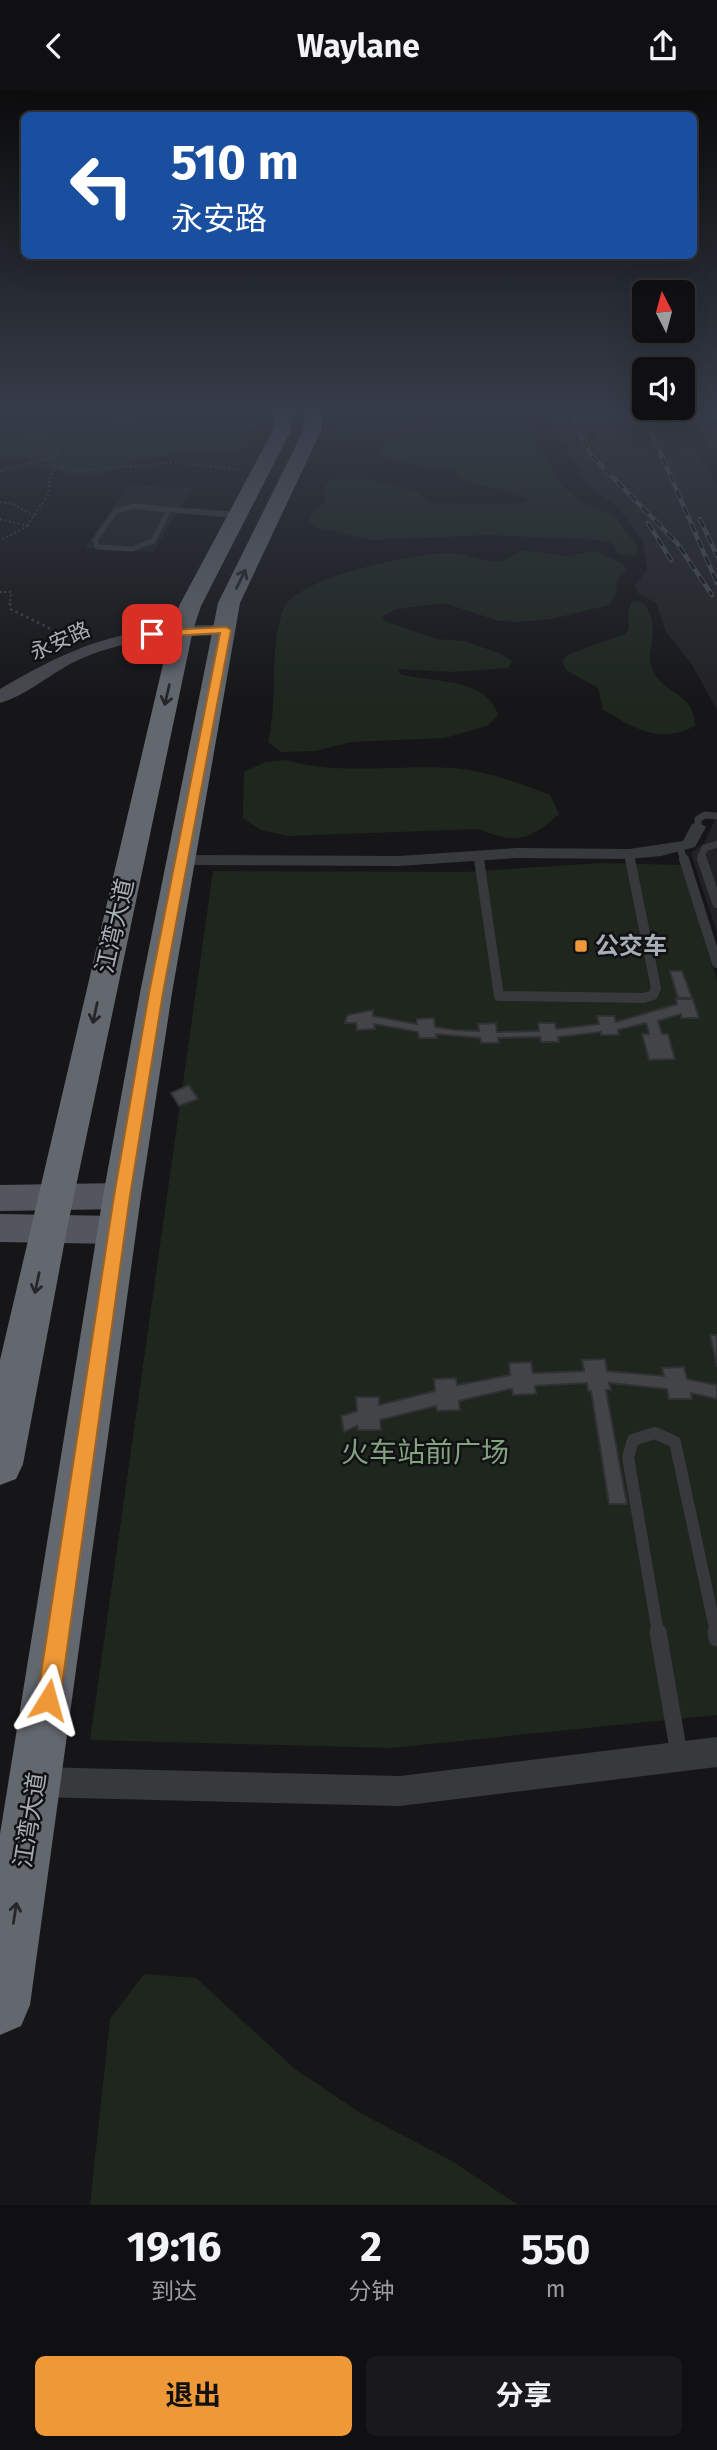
<!DOCTYPE html>
<html lang="zh">
<meta charset="utf-8">
<style>
:root{--surface:#101012;--page:#19191b;--text:#f1f3f6;--muted:#9c9d9f;--line:#303032;--accent:#ee9837}
body{margin:0;font-family:"Fira Sans","Noto Sans SC",sans-serif;background:var(--page);color:var(--text);height:100vh;display:flex;flex-direction:column;font-size:26px;white-space:nowrap}
*{box-sizing:border-box;margin:0}
p{font-size:23px;color:var(--muted)}
.icon{flex:none;width:38px;height:38px;fill:none;stroke:currentColor;stroke-width:2;stroke-linecap:round;stroke-linejoin:round}
.map{position:relative;height:2114px;overflow:hidden}
.drawer{display:flex;flex-direction:column;background:var(--surface);flex:1}
.drawer>*{flex:none}
.top-card{position:absolute;left:21px;top:21px;width:676px;height:147px;border-radius:10px;box-shadow:0 7px 28px #0002,0 0 0 2px var(--line);background:#1a4fa0;color:#fff;overflow:hidden}
.needle{width:46px;rotate:354deg}
.controls{position:absolute;left:632px;top:189px;display:grid;gap:14px}
.controls a{display:grid;place-items:center;width:63px;height:63px;border-radius:10px;background:var(--surface);box-shadow:0 7px 28px #0002,0 0 0 2px var(--line);font-size:35px}
.pin{position:absolute;display:grid;place-items:center;width:60px;height:60px;color:#fff;margin:-30px;border-radius:14px;box-shadow:0 4px 10px #0006}
.me{position:absolute;width:77px;margin:-38px;rotate:8deg;stroke-linejoin:round;filter:drop-shadow(0 0 5px #0008)}
.turn{display:flex;align-items:center;gap:24px;height:147px;padding:0 35px;font-size:32px}
.turn .icon{width:91px;height:91px;stroke-width:2.5}
.turn b{display:block;font-size:49px;line-height:60px}
.eta{display:flex;justify-content:space-evenly;align-items:center;height:119px;text-align:center}
.eta b{font-size:42px;font-weight:700;line-height:49px}
.primary-button{display:flex;gap:14px;margin-top:auto;padding:14px 35px}
.primary-button a{flex:1;height:80px;border-radius:10px;background:var(--accent);color:#111;font-size:28px;font-weight:700;line-height:80px;text-align:center}
.primary-button a+a{background:var(--page);color:var(--text)}
header{display:flex;justify-content:space-between;align-items:center;height:91px;padding:0 35px;background:var(--surface);font-size:32px;font-weight:700}
.map>svg:first-child{display:block}
</style>
<header><svg class="icon" aria-label="back" viewBox="0 0 24 24"><path d="M15 5l-7 7 7 7"/></svg>Waylane<svg class="icon" aria-label="share" viewBox="0 0 24 24"><path d="M12 15V3M7 8l5-5 5 5M5 13v7h14v-7"/></svg></header>
<div class="map">
<svg width="717" height="2114" viewBox="0 0 717 2114">
<rect width="100%" height="100%" fill="#161618"/>
<g fill="#222225">
<polygon points="542,317 579,317 592,351 563,351"/>
<polygon points="584,317 668,317 717,394 717,619 691,572 666,541 656,512 638,502 635,495 647,479 643,451 619,417 594,401 567,361 571,355 599,354"/>
<polygon points="685,317 717,317 717,367"/>
<polygon points="129,394 192,397 153,461 85,457"/>
<polygon points="717,723 717,842 691,762 705,751"/>
</g>
<g fill="#1e261e">
<polygon points="0,317 80,317 97,324 107,323 106,317 261,317 260,335 245,339 241,346 246,351 239,360 177,363 133,370 95,386 75,386 36,368 0,367"/>
<path d="M355 317H524L536 338 539 354 561 393 582 412 614 424 638 457 636 464 619 463 611 451 598 449 489 444 371 449 314 436 308 430 309 425 325 411 324 393C345 381 396 391 418 402 425 405 422 408 429 412 445 411 525 414 530 410 511 395 481 399 457 386V381C430 372 412 379 382 364L379 357 383 350 429 338 426 334 373 338 358 347 337 348 335 342 355 326Z"/>
<path d="M522 459 568 465 595 460 622 472 626 480 617 489 616 503 609 514 551 528 518 531 499 530 444 512 397 518 382 525 385 530 436 548 465 550 501 563 512 570 508 577 452 581 398 578 400 583C430 592 488 586 498 624L487 635 445 647 351 651 315 660 281 661 268 651C279 608 268 561 283 519 296 485 417 462 451 462 468 462 486 474 504 469 510 467 516 462 522 459Z"/>
<path d="M632 510 643 512C665 539 642 559 653 580 665 605 694 600 695 635 659 654 635 637 603 619L598 597 566 579 562 570 569 563 625 543 629 538 628 520Z"/>
<path d="M286 669C341 685 396 673 452 677 486 680 518 691 550 704L559 723C530 749 516 754 479 738L288 745 261 739 243 727 244 681 265 671Z"/>
<polygon points="601,772 683,774 717,890 717,1624 390,1657 90,1649 213,780 463,781"/>
<polygon points="144,1883 196,1887 295,1978 362,2023 452,2070 518,2114 90,2114 110,1928"/>
</g>
<g fill="#424448" stroke="#303134" stroke-width="2">
<polygon points="670,880 682,880 692,907 678,907"/>
<polygon points="676,908 693,908 699,927 681,927 681,923 658,930 662,943 668,943 675,968 649,969 642,943 649,943 646,932 618,939 619,944 601,944 601,941 558,946 559,951 541,951 540,946 498,947 499,952 481,952 480,947 436,943 437,947 419,947 418,941 374,933 375,938 357,939 356,932 345,932 347,924 373,919 373,925 417,933 417,928 434,927 435,936 455,939 479,940 478,933 496,932 497,941 539,940 538,932 555,932 556,938 599,933 597,925 614,925 616,931 677,913"/>
<polygon points="189,994 198,1008 179,1015 171,1002"/>
<polygon points="710,1244 717,1244 717,1276"/>
<polygon points="605,1268 607,1280 664,1285 662,1277 684,1276 687,1288 717,1294 717,1308 691,1302 692,1308 669,1308 667,1298 609,1292 611,1299 606,1299 627,1413 609,1413 591,1300 588,1300 587,1292 535,1295 536,1303 513,1304 512,1298 506,1299 459,1310 460,1319 437,1320 436,1315 380,1329 381,1339 358,1339 357,1335 344,1341 341,1325 357,1320 356,1306 379,1306 379,1314 435,1300 434,1288 456,1287 457,1294 510,1284 509,1272 531,1271 533,1282 537,1282 584,1280 582,1269"/>
</g>
<g fill="none" stroke-linecap="round" stroke-linejoin="round">
<g stroke="#3d4044" stroke-width="2" stroke-dasharray="2 2.5" stroke-linecap="butt">
<polyline points="0,337 56,335 110,340 129,337 127,330 98,317"/>
<polyline points="27,372 79,380 175,371 240,379"/>
<polyline points="0,380 53,366 60,361 54,354 23,340"/>
<polyline points="0,411 13,413 34,425"/>
<polyline points="0,428 27,435 0,450"/>
<polyline points="27,435 48,404 50,385 55,378"/>
<polyline points="0,501 11,501 10,514"/>
</g>
<polyline stroke="#3d4044" stroke-width="2.5" stroke-dasharray="2.5 3.5" stroke-linecap="butt" points="10,512 10,518 53,539 79,546"/>
<polygon stroke="#37393d" stroke-width="5" points="134,415 169,419 153,450 132,458 97,456 95,449 116,420"/>
<g stroke="#37393d" stroke-width="7">
<polyline points="698,736 698,728 705,724 717,725"/>
<polyline points="680,756 684,770"/>
<polyline points="629,763 630,770"/>
<polyline points="479,765 480,770"/>
<polyline points="703,770 701,765 705,757 717,753"/>
</g>
<g stroke="#37393d" stroke-width="10">
<polyline points="479,768 499,905 644,907 653,904 656,897 630,768"/>
<polyline points="684,768 717,872"/>
<polyline points="702,768 717,812"/>
</g>
<polyline stroke="#37393d" stroke-width="12" points="658,1542 628,1366 633,1349 655,1342 675,1351 716,1542"/>
<g stroke="#37393d" stroke-width="17">
<polyline points="658,1541 679,1663"/>
<polyline points="716,1541 717,1547"/>
</g>
<g fill="#37393d" fill-rule="evenodd">
<polygon points="169,416 238,421 244,424 238,427 165,421 165,417"/>
<polygon points="698,731 706,736 695,756 661,765 629,768 517,767 399,775 183,774 175,769 183,764 399,765 517,757 629,758 683,750 692,733"/>
<polygon points="717,1646 717,1676 400,1715 36,1706 25,1702 21,1691 25,1680 36,1676 400,1685"/>
</g>
<path fill="#45484d" fill-rule="evenodd" d="M206 534H226L235 539 226 544C173 545 120 548 72 572 49 584 25 605 0 612V598C73 555 120 537 206 534Z"/>
<g fill="#53565c" fill-rule="evenodd">
<polygon points="122,1092 134,1096 138,1105 134,1114 122,1118 0,1120 0,1094"/>
<polygon points="0,1123 118,1125 130,1129 135,1139 130,1149 118,1153 0,1151"/>
</g>
<g fill="#63676e" fill-rule="evenodd">
<polygon points="277,317 294,317 290,341 201,515 193,539 67,1138 23,1373 16,1388 0,1394 0,1269 171,539 179,515 272,341"/>
<polygon points="306,317 323,317 321,340 240,512 172,902 141,1105 30,1914 21,1935 0,1944 0,1743 103,1105 140,902 218,512 303,340"/>
</g>
<defs>
<g id="rail">
<polyline points="567,317 591,364 677,452 712,504"/>
<polyline points="641,317 717,492"/>
<polyline points="695,317 698,328"/>
<polyline points="713,317 717,325"/>
<polyline points="700,428 717,465"/>
<polyline points="648,432 671,469"/>
</g>
</defs>
<use href="#rail" stroke="#4a4d52" stroke-width="4.5"/>
<use href="#rail" stroke="#111113" stroke-width="2.5" stroke-dasharray="9" stroke-linecap="butt"/>
</g>
<defs><path id="oneway-shaft" d="M-6 0H5M1.5-3L5.5 0L1.5 3" fill="none" stroke-width="1.6" stroke-linecap="round" stroke-linejoin="round" transform="scale(1.75)"/></defs>
<g stroke="#26262a">
<use href="#oneway-shaft" transform="translate(241 488) rotate(-64)"/>
<use href="#oneway-shaft" transform="translate(167 604) rotate(103)"/>
<use href="#oneway-shaft" transform="translate(95 922) rotate(102)"/>
<use href="#oneway-shaft" transform="translate(37 1192) rotate(102)"/>
<use href="#oneway-shaft" transform="translate(15 1822) rotate(-81)"/>
</g>
<linearGradient id="sky" x2="0" y2="1"><stop stop-color="#0c0c0d"/><stop offset="0.52" stop-color="#363c48"/><stop offset="1" stop-color="#363c48" stop-opacity="0"/></linearGradient>
<rect width="717" height="613" fill="url(#sky)"/>
<polygon fill="#ee9837" stroke="#9b6324" stroke-width="2" points="226,536 231,539 163,902 130,1105 60,1609 56,1617 48,1620 41,1617 37,1609 114,1105 149,902 220,542 152,546 147,543 152,540"/>
<rect fill="#ee9837" stroke="#111113" stroke-width="2.5" x="574" y="848" width="14" height="14" rx="3.5"/>
<g text-anchor="middle" stroke-width="5" stroke-linejoin="round" paint-order="stroke">
<g font-size="21" fill="#a8afb8" stroke="#111113">
<text transform="translate(60 550) rotate(-24)" y="7">永安路</text>
</g>
<g font-size="24" fill="#a8afb8" stroke="#111113">
<text transform="translate(115 835) rotate(-77)" y="8">江湾大道</text>
<text transform="translate(30 1729) rotate(-81)" y="8">江湾大道</text>
</g>
<g font-size="24" font-weight="bold" fill="#a8afb8" stroke="#111113" text-anchor="start">
<text x="595" y="863">公交车</text>
</g>
<g font-size="28" fill="#82a280" stroke="#111113">
<text x="425" y="1371">火车站前广场</text>
</g>
</g>
</svg>
<div class="controls">
<a><svg class="needle" viewBox="-14 -14 28 28"><path d="M0-13l5 13h-10z" fill="#e53935"/><path d="M0 13l5-13h-10z" fill="#9c9d9f"/></svg></a>
<a><svg class="icon" aria-label="sound" viewBox="0 0 24 24"><path d="M4 9h4l5-4v14l-5-4H4zM17 9q2 3 0 6"/></svg></a>
</div>
<div class="pin" style="left:152px;top:543px;background:#d93025"><svg class="icon" aria-label="arrive" viewBox="0 0 24 24"><path d="M6 21V4h12l-3 4 3 4H6"/></svg></div>
<svg class="me" style="left:48px;top:1609px" viewBox="-20 -20 40 40"><path d="M0-17L14 15 0 8-14 15z" fill="#ee9837" stroke="#fff" stroke-width="4"/></svg>
<div class="top-card">
<div class="turn"><svg class="icon" aria-label="left" viewBox="0 0 24 24"><path d="M17 20v-9H6M10 6l-5 5 5 5"/></svg><div><b>510 m</b>永安路</div></div>
</div>
</div>
<section class="drawer">
<div class="eta">
<div><b>19:16</b><p>到达</p></div>
<div><b>2</b><p>分钟</p></div>
<div><b>550</b><p>m</p></div>
</div>
<div class="primary-button"><a>退出</a><a>分享</a></div>
</section>
